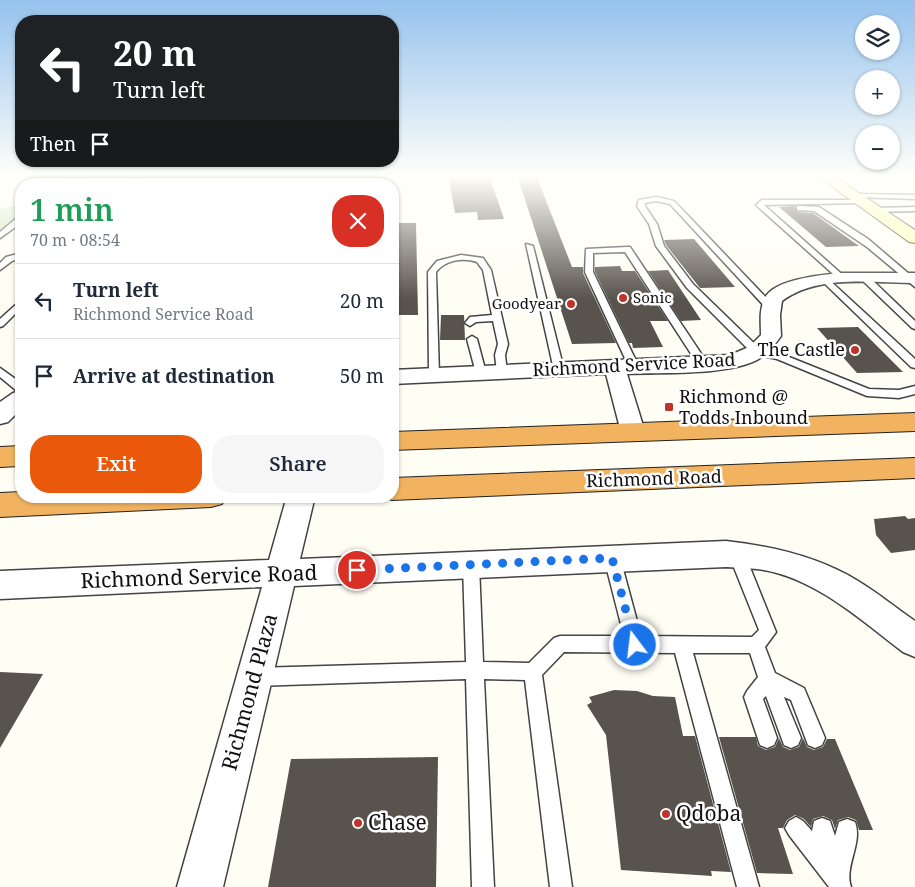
<!DOCTYPE html>
<meta charset="utf-8">
<style>
:root{--surface:#fff;--page:#f6f6f7;--text:#1f2937;--muted:#747a83;--line:#e0e1e3;--accent:#ea580c}
body{margin:0;font-family:"Noto Serif",serif;background:var(--page);color:var(--text);height:100vh;display:flex;flex-direction:column;font-size:19px;white-space:nowrap}
*{box-sizing:border-box;margin:0}
p{font-size:16px;color:var(--muted)}
.icon{flex:none;width:28px;height:28px;fill:none;stroke:currentColor;stroke-width:2;stroke-linecap:round;stroke-linejoin:round}
.map{position:relative;flex:1;overflow:hidden}
.details{position:absolute;left:15px;top:178px;width:384px;height:325px;display:flex;flex-direction:column;background:var(--surface);border-radius:20px;box-shadow:0 1px 4px #0004}
.details>*{flex:none}
.banner{position:absolute;left:15px;top:15px;width:384px;height:152px;border-radius:20px;box-shadow:0 1px 4px #0004;background:#202124;color:#fff;overflow:hidden}
.buttons{position:absolute;left:855px;top:15px;display:grid;gap:10px}
.buttons a{display:grid;place-items:center;width:45px;height:45px;border-radius:50%;background:var(--surface);box-shadow:0 1px 4px #0004;font-size:25px}
.pin{position:absolute;display:grid;place-items:center;width:42px;height:42px;color:#fff;margin:-21px;border:2px solid #fff;border-radius:50%;box-shadow:0 1px 5px #0007}
.me{position:absolute;width:55px;margin:-28px;rotate:345deg;stroke-linejoin:round;filter:drop-shadow(0 0 4px #0008)}
.turn{display:flex;align-items:center;gap:18px;height:105px;padding:0 15px;font-size:22px}
.turn .icon{width:65px;height:65px;stroke-width:2.5}
.turn b{display:block;font-size:35px;line-height:42px}
.then{display:flex;align-items:center;height:48px;padding:0 15px;background:#0003;gap:10px;font-size:19px}
.round{display:grid;place-items:center;flex:none;width:52px;height:52px;border-radius:20px;background:var(--page)}
.overview{display:flex;align-items:center;justify-content:space-between;height:85px;padding:0 15px}
h1{font-size:30px;font-weight:600;line-height:38px;color:#1e9e55}
.button{display:flex;gap:10px;margin-top:auto;padding:10px 15px}
.button a{flex:1;height:58px;border-radius:20px;background:var(--accent);color:#fff;font-size:20px;font-weight:600;line-height:58px;text-align:center}
.button a+a{background:var(--page);color:var(--text)}
ul{padding:0;list-style:none}
li{display:flex;align-items:center;gap:15px;height:75px;padding:0 15px;border-top:1px solid var(--line)}
li div{flex:1}
li b{display:block;font-size:19px}
li em{font-style:normal}
.map>svg:first-child{display:block}
</style>
<div class="map">
<svg width="915" height="887" viewBox="0 0 915 887">
<rect width="100%" height="100%" fill="#fffef4"/>
<polygon fill="#cfe9bd" points="21,204 21,224 0,241 0,209"/>
<g fill="#59534d">
<polygon points="448,175 489,175 504,219 478,220 477,212 455,213"/>
<polygon points="517,175 536,175 572,267 583,267 583,273 616,343 572,344"/>
<polygon points="795,206 797,212 813,213 859,246 826,247 779,207"/>
<polygon points="392,223 416,223 418,315 392,315"/>
<polygon points="694,239 735,287 700,288 666,245 664,240"/>
<polygon points="620,266 622,271 635,271 668,321 650,321 663,347 633,348 632,343 629,343 595,272 595,267"/>
<polygon points="668,270 701,320 681,321 648,271"/>
<polygon points="441,315 464,315 465,340 440,340"/>
<polygon points="858,327 903,372 857,373 817,328"/>
<polygon points="905,516 908,519 915,518 915,550 891,553 876,535 874,519"/>
<polygon points="0,672 43,674 0,748"/>
<polygon points="614,690 637,691 653,696 675,697 683,736 695,736 731,872 711,871 712,876 621,870 606,735 587,705 592,702 589,697"/>
<polygon points="719,737 756,737 758,746 766,750 775,747 779,738 783,747 790,750 799,747 803,738 807,747 814,750 823,747 827,739 835,739 873,830 859,830 856,820 848,817 838,820 835,829 832,820 823,816 813,819 811,827 804,819 795,815 787,820 783,828 778,828 793,874 757,873"/>
<polygon points="438,757 436,887 268,887 291,759"/>
</g>
<g fill="none" stroke-linecap="round" stroke-linejoin="round">
<defs>
<g id="lane">
<polygon points="135,175 141,175 134,184 127,184"/>
<polygon points="855,194 915,195 915,199 853,197 852,196"/>
<polygon points="656,197 674,201 775,307 770,310 767,309 670,204 656,201 645,203 645,206 657,224 664,246 693,284 761,350 784,355 869,389 899,390 915,386 915,394 899,398 867,396 777,359 753,354 687,288 656,246 649,224 637,206 639,200"/>
<polygon points="863,200 863,202 861,203 764,205 845,277 845,281 842,282 756,205 762,200"/>
<polygon points="800,206 819,207 868,239 915,279 915,287 867,247 814,211 797,210 797,206"/>
<polygon points="915,207 915,211 875,212 871,210 875,208"/>
<polygon points="18,217 21,217 21,223 0,238 0,232"/>
<polygon points="526,244 533,246 564,370 563,372 555,372 554,370"/>
<polygon points="627,247 630,247 708,364 707,366 699,366 625,252 593,253 593,272 639,367 634,370 629,367 585,272 586,249"/>
<polygon points="21,253 21,258 12,261 0,270 0,263 6,257"/>
<path d="M461 255 483 258 491 270 508 344 505 355 507 372 506 374 502 375 497 372 495 355 498 344 493 321 476 322 470 326 465 323 470 317 492 315 483 270 477 262C463 257 445 260 436 272L439 375 434 378 429 375 428 272 437 261Z"/>
<polygon points="862,276 868,276 915,321 915,329 912,328 862,280"/>
<polygon points="826,277 915,359 915,368 911,367 823,282 822,280"/>
<polygon points="21,300 21,308 3,326 0,327 0,319"/>
<polygon points="472,336 477,339 486,373 485,375 481,376 476,373 467,339"/>
<polygon points="0,368 21,383 21,392 17,391 0,377"/>
<polygon points="737,549 742,551 745,555 776,632 765,647 775,673 804,688 825,738 822,745 815,748 808,745 791,700 784,697 801,738 798,745 791,748 784,745 766,696 763,699 777,738 774,745 767,748 760,745 744,697 747,691 758,677 750,653 693,653 759,887 737,887 675,653 564,652 542,675 572,887 550,887 525,680 484,679 494,887 472,887 466,679 255,686 249,683 246,677 249,671 255,668 466,662 463,565 466,560 471,559 476,560 479,565 483,662 529,663 554,638 560,636 624,636 604,558 607,554 612,552 617,554 620,558 641,636 752,637 759,630 729,555 732,551"/>
<path d="M796 817 803 821 812 831 814 821 822 818 830 821 835 836 839 822 847 819 855 822C863 843 844 866 851 887H829L789 835 785 828 789 821Z"/>
</g>
<g id="street">
<polygon points="74,175 87,175 80,184 66,184"/>
<path d="M840 273H915V283C872 283 818 274 782 301L780 315 781 336C774 346 767 354 757 360 725 376 664 372 627 374L645 432 642 438 633 440 624 438 621 432 606 374 392 384V370L730 355 749 347 761 335C761 324 759 311 764 300 771 279 822 275 840 273Z"/>
<polygon points="21,391 21,409 8,422 0,424 0,402 13,393"/>
<path d="M287 496H315L300 559 726 541C771 546 819 557 858 581 878 593 896 608 915 621V657L903 652C862 621 818 580 764 570 752 568 739 568 726 567L294 586 223 887H177L262 587 0 599V571L269 560Z"/>
</g>
<polygon id="secondary" points="816,175 832,175 915,230 915,243 909,242"/>
<g id="highway">
<polygon points="915,413 915,431 392,450 392,432"/>
<polygon points="21,446 21,466 0,467 0,447"/>
<polygon points="915,458 915,478 392,500 381,496 392,496 392,478"/>
<polygon points="21,492 21,496 226,496 222,504 211,507 0,517 0,493"/>
</g>
</defs>
<use href="#lane" stroke="#434343" stroke-width="3"/>
<use href="#street" stroke="#434343" stroke-width="3"/>
<use href="#secondary" stroke="#323232" stroke-width="2"/>
<use href="#highway" stroke="#212121" stroke-width="2"/>
<use href="#lane" fill="#fff" fill-rule="evenodd"/>
<use href="#street" fill="#fff" fill-rule="evenodd"/>
<use href="#secondary" fill="#fcfdb1" fill-rule="evenodd"/>
<use href="#highway" fill="#f1b360" fill-rule="evenodd"/>
</g>
<linearGradient id="sky" x2="0" y2="1"><stop stop-color="#95c2ed"/><stop offset="0.59" stop-color="#fffffa"/><stop offset="1" stop-color="#fffffa" stop-opacity="0"/></linearGradient>
<rect width="915" height="299" fill="url(#sky)"/>
<g fill="none" stroke-linecap="round" stroke-linejoin="round">
<polyline stroke="#1a73e8" stroke-width="9" stroke-dasharray="0 16.2" points="357,570 612,558 635,645"/>
</g>
<g fill="#be342a" stroke="#fff" stroke-width="2">
<circle cx="623" cy="298" r="5"/>
<circle cx="571" cy="304" r="5"/>
<circle cx="855" cy="350" r="5"/>
<rect x="664" y="402" width="10" height="10" rx="2.5"/>
<circle cx="666" cy="814" r="5"/>
<circle cx="358" cy="823" r="5"/>
</g>
<g text-anchor="middle" stroke-width="5" stroke-linejoin="round" paint-order="stroke">
<g font-size="15" fill="#101010" stroke="#fff" text-anchor="start">
<text x="633" y="303">Sonic</text>
<text x="561" y="309" text-anchor="end">Goodyear</text>
</g>
<g font-size="18" fill="#101010" stroke="#fff" text-anchor="end">
<text x="845" y="356">The Castle</text>
<text x="679" y="403" text-anchor="start">Richmond @<tspan x="679" dy="21">Todds Inbound</tspan></text>
</g>
<g font-size="18" fill="#101010" stroke="#fff">
<text transform="translate(634 365) rotate(-3)" y="6">Richmond Service Road</text>
<text transform="translate(654 479) rotate(-2)" y="6">Richmond Road</text>
</g>
<g font-size="21" fill="#101010" stroke="#fff">
<text transform="translate(199 577) rotate(-2)" y="7">Richmond Service Road</text>
<text transform="translate(250 692) rotate(-75)" y="7">Richmond Plaza</text>
</g>
<g font-size="21" fill="#101010" stroke="#fff" text-anchor="start">
<text x="676" y="821">Qdoba</text>
<text x="368" y="830">Chase</text>
</g>
</g>
</svg>
<div class="buttons">
<a><svg class="icon" aria-label="layers" viewBox="0 0 24 24"><path d="M12 4l9 5-9 5-9-5zM3 14l9 5 9-5"/></svg></a>
<a>+</a>
<a>−</a>
</div>
<div class="pin" style="left:357px;top:570px;background:#d93025"><svg class="icon" aria-label="arrive" viewBox="0 0 24 24"><path d="M6 21V4h12l-3 4 3 4H6"/></svg></div>
<svg class="me" style="left:635px;top:645px" viewBox="-20 -20 40 40"><circle r="17" fill="#1a73e8" stroke="#fff" stroke-width="3"/><path d="M0-11L8 9 0 5-8 9z" fill="#fff"/></svg>
<div class="banner">
<div class="turn"><svg class="icon" aria-label="left" viewBox="0 0 24 24"><path d="M17 20v-9H6M10 6l-5 5 5 5"/></svg><div><b>20 m</b>Turn left</div></div>
<div class="then">Then<svg class="icon" aria-label="arrive" viewBox="0 0 24 24"><path d="M6 21V4h12l-3 4 3 4H6"/></svg></div>
</div>
<section class="details">
<div class="overview"><div><h1>1 min</h1><p>70 m · 08:54</p></div><a class="round" style="background:#d93025;color:#fff"><svg class="icon" aria-label="close" viewBox="0 0 24 24"><path d="M6 6l12 12M18 6L6 18"/></svg></a></div>
<ul>
<li><svg class="icon" aria-label="left" viewBox="0 0 24 24"><path d="M17 20v-9H6M10 6l-5 5 5 5"/></svg><div><b>Turn left</b><p>Richmond Service Road</p></div><em>20 m</em></li>
<li><svg class="icon" aria-label="arrive" viewBox="0 0 24 24"><path d="M6 21V4h12l-3 4 3 4H6"/></svg><div><b>Arrive at destination</b></div><em>50 m</em></li>
</ul>
<div class="button"><a>Exit</a><a>Share</a></div>
</section>
</div>
